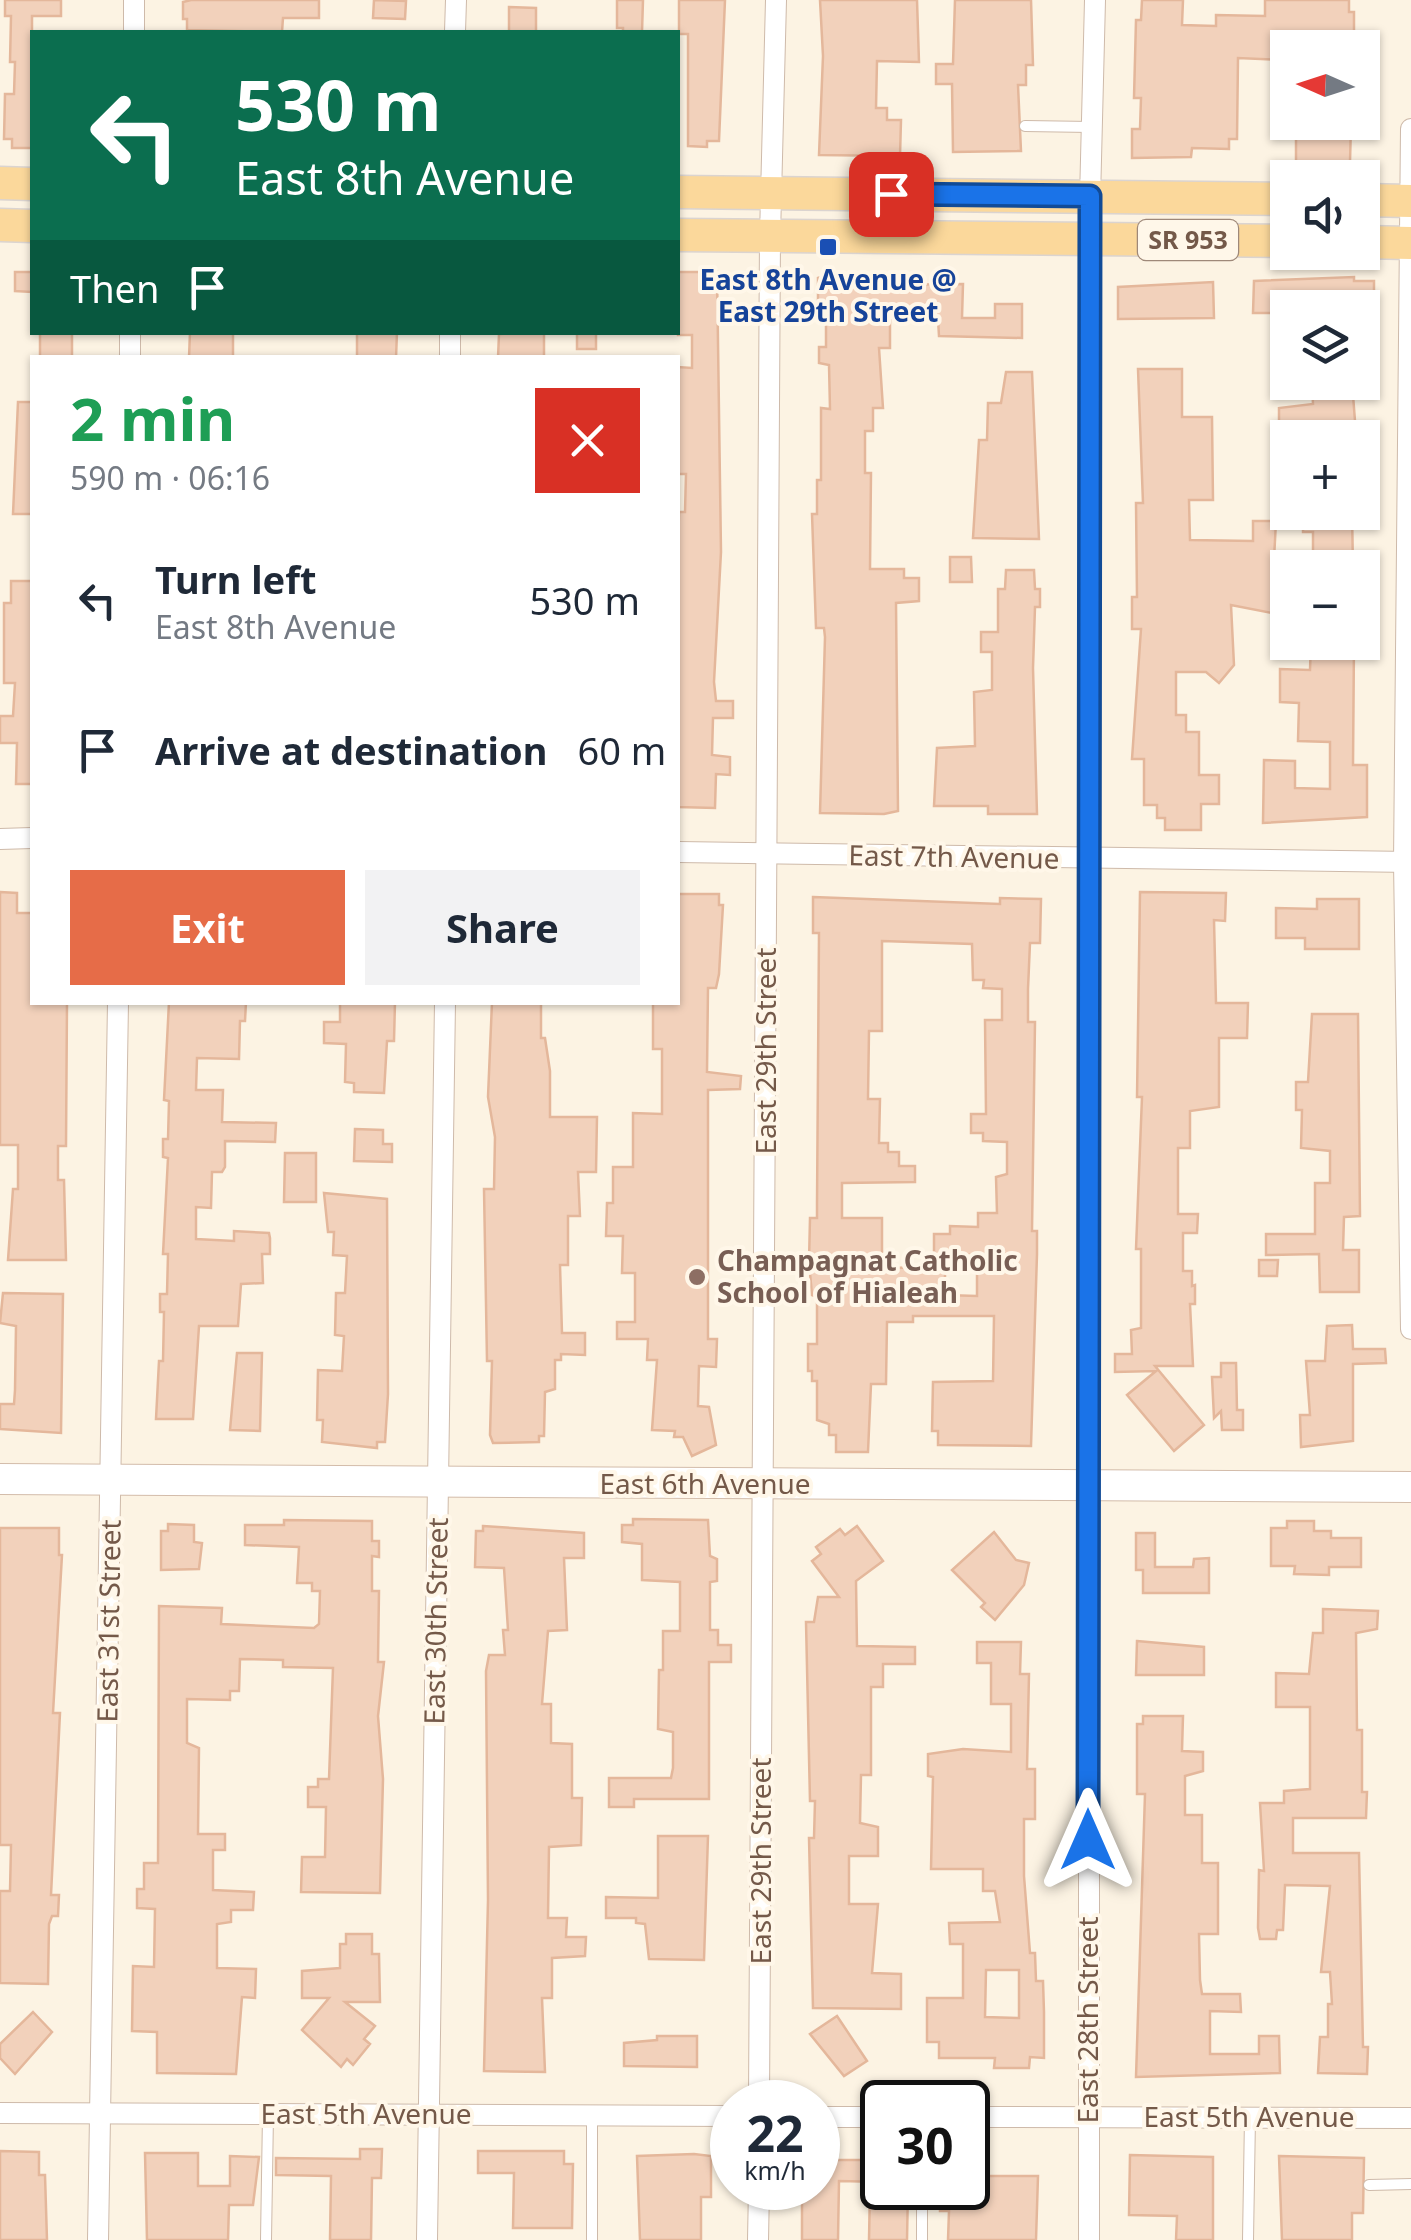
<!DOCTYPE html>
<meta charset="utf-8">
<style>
:root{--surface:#fff;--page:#f2f2f3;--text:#1f2937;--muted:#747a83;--accent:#e66c48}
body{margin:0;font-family:"Noto Sans",sans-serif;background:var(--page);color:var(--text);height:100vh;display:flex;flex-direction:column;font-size:38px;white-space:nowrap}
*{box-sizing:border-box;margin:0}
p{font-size:32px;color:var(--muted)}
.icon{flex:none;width:55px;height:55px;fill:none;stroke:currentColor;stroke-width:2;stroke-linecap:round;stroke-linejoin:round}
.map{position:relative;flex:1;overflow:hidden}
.sheet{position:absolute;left:30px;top:355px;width:650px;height:650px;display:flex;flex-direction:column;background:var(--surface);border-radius:0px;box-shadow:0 2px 8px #0004}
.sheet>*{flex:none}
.hud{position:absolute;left:30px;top:30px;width:650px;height:305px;border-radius:0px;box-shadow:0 2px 8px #0004;background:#0b6e4f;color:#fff;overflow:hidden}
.needle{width:65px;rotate:273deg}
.controls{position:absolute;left:1270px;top:30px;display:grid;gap:20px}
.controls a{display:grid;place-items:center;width:110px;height:110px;border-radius:0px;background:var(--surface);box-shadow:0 2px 8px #0004;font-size:50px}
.speed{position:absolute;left:710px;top:2080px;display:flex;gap:20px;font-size:50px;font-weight:700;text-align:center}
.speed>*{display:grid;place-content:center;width:130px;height:130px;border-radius:50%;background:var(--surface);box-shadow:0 2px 8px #0004;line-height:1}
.speed small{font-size:25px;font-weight:400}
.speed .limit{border:5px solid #111;border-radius:15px;background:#fff;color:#111}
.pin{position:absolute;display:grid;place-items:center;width:85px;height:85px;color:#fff;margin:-42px;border-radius:20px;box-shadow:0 5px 15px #0006}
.me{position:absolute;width:110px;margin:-55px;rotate:0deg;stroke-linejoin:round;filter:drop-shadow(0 0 8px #0008)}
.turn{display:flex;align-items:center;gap:35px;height:210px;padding:0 40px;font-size:45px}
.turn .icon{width:130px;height:130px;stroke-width:2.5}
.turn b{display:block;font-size:70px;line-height:85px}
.then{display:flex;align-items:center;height:95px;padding:0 40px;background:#0003;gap:20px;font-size:38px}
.round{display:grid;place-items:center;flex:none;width:105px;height:105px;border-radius:0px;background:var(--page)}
.head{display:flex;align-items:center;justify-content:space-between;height:170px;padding:0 40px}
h1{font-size:60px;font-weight:700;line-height:75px;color:#1e9e55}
.cta{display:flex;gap:20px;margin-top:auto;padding:20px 40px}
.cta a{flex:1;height:115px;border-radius:0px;background:var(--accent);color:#fff;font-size:40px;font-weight:700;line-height:115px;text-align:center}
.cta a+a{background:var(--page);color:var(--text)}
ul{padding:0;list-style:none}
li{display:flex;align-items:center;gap:30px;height:150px;padding:0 40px}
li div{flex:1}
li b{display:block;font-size:38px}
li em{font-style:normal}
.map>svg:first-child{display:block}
</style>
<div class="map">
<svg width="1411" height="2240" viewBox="0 0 1411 2240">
<rect width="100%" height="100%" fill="#fcf3e3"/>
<g fill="#f2d1bb" stroke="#e4b79b" stroke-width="2.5" fill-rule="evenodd">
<polygon points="5,0 61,0 61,16 32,16 32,148 12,148 12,139 4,139 5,94 14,94 15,62 10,62 11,16 5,16"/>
<polygon points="319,0 319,18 283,18 282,32 187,30 187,19 183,19 183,2 191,0"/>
<polygon points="374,0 406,1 405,19 373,18"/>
<polygon points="617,0 643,0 642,32 623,32 623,28 617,28"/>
<polygon points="679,0 725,0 719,141 707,141 707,147 688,146 688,34 679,34"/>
<polygon points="820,0 917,0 919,62 877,61 876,108 887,108 887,120 901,120 900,156 819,155 823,56"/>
<polygon points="955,0 1031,0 1033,65 1026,65 1026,85 1018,85 1021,151 953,152 952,84 936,84 936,64 953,64"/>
<polygon points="1142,0 1183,0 1182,25 1216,26 1216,15 1265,16 1265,0 1349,0 1349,12 1354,12 1354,48 1284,48 1284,60 1238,58 1237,139 1229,139 1229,149 1192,148 1191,157 1132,158 1132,129 1140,129 1141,98 1134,98 1136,20 1141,20"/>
<polygon points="509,7 536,8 536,32 509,32"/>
<polygon points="1296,124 1351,125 1350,162 1296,161"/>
<polygon points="15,272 32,272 32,292 15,291"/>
<polygon points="678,272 717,272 721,552 714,682 716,701 733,701 733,718 713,718 712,755 730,757 730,775 716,774 715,808 678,807 678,551 679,512 685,512 686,474 678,474 678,367 692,368 692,335 678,335"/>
<polygon points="830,274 885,274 885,285 963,284 962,318 995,318 995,304 1022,304 1022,338 939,336 938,319 890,319 890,348 879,348 883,408 873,408 873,431 865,431 865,473 871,473 870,569 904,569 904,578 919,578 919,601 896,603 898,811 884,814 820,813 825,637 824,628 816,628 812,514 817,514 817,480 821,480 821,408 830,409 829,365 819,363 819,347 826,347 826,310 818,310 818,278"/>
<polygon points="1354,277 1354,281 1374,281 1374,308 1288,308 1288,344 1278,345 1273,313 1253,313 1254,281"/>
<polygon points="1213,282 1214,318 1118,319 1118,287"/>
<rect x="40" y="332" width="32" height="26"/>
<polygon points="190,332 233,332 233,358 189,358"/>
<polygon points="357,332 397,332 396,358 357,358"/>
<polygon points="544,332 544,358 498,358 499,334"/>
<rect x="577" y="332" width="19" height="17"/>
<polygon points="1138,369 1182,369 1182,417 1212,417 1213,500 1189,500 1190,540 1253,541 1253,521 1276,521 1272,598 1277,598 1277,614 1231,605 1234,665 1219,683 1206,672 1176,672 1176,715 1186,715 1186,732 1199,732 1199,775 1219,775 1219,804 1201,804 1201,830 1165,830 1165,818 1157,818 1157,805 1144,805 1144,759 1132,759 1141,629 1132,629 1132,597 1137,597 1136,503 1143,503"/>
<polygon points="1006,372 1032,372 1039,539 973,538 979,440 987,440 988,403 1001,403"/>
<polygon points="1312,382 1352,382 1356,434 1279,438 1279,408 1313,404"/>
<polygon points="18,402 32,402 32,514 13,514"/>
<polygon points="1303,512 1352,512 1353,568 1313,568 1313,532 1303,532"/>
<polygon points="950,557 971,557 972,582 950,582"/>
<polygon points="1006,570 1034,570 1035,589 1040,589 1040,607 1035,607 1033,668 1037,814 988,814 988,806 934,806 937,748 975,746 974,692 992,690 992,652 981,652 981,632 998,632 998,589 1005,589"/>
<polygon points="11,581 32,581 32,784 16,784 17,743 0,743 0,716 13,716 15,683 4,683 4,603 11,603"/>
<polygon points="1311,642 1354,642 1353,765 1367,765 1367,817 1263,823 1264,760 1295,761 1295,788 1330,789 1330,742 1298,741 1299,703 1280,702 1280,669 1310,670"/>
<polygon points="0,892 17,893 17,913 32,913 32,1002 67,1002 66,1146 58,1146 58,1180 64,1180 66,1260 8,1260 13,1189 18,1189 18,1145 0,1145"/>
<polygon points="1140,892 1226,893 1225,921 1214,920 1216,1003 1248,1003 1247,1038 1219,1038 1219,1107 1190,1111 1190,1148 1178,1148 1178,1214 1198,1214 1197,1233 1183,1233 1183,1271 1192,1271 1192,1286 1195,1285 1195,1304 1190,1304 1193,1366 1155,1366 1204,1425 1174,1451 1127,1395 1156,1371 1115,1372 1115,1354 1132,1354 1131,1330 1141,1328 1141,1249 1136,1249 1142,1097 1137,1097"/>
<polygon points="678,894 719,894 719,905 723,905 719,974 716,988 708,988 707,1072 741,1076 740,1089 708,1090 708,1339 717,1339 716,1367 699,1366 698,1406 709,1407 716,1445 692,1456 683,1437 674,1437 675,1431 652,1430 657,1360 647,1360 648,1339 617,1339 617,1322 635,1322 635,1273 622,1273 623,1236 606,1236 607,1203 613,1203 613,1167 633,1167 633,1113 662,1114 662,1049 653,1049 653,1002 678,1002"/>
<path d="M813 897 1000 904V898L1041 899 1040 943H1030L1028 989V1022H1035L1032 1231H1037V1254L1031 1446 938 1445V1431H932L933 1382 993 1381 994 1316H913V1322H887L886 1384H871L868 1452H836V1435H829V1424L817 1420V1381H812V1371H808V1344H817V1297L812 1295 809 1262 810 1218H817V1204L819 933H813ZM882 941 972 944 973 980H984L983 988 1002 989V1020H985L986 1114H971V1133H983V1141L1007 1142V1174L996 1177 997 1213H978V1227L950 1226V1234H934V1254L977 1255V1296L945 1295V1267L882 1268V1218H842V1183L915 1182V1166H899V1152H888V1143H879L880 1099H868L869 1031H882Z"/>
<polygon points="1317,899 1359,899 1359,949 1305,949 1305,938 1276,938 1276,908 1317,909"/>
<polygon points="169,1002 246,1002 245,1021 240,1021 239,1059 197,1058 196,1090 223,1090 222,1122 276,1123 275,1142 225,1141 225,1167 222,1172 212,1172 211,1208 196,1207 196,1239 234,1241 234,1231 269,1233 270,1238 270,1254 262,1254 263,1283 241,1284 238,1326 199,1326 193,1419 156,1419 159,1361 163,1361 164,1312 160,1312 160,1294 167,1294 168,1254 163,1254 168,1158 163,1157 163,1139 168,1139 169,1101 164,1100"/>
<polygon points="340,1002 395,1002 394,1041 387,1041 384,1093 354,1092 354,1083 345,1082 346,1044 324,1043 324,1022 340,1022"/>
<polygon points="492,1002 541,1002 541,1038 545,1038 550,1071 550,1117 597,1117 596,1172 578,1172 580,1216 568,1216 568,1265 560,1265 562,1333 585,1333 585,1355 561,1354 561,1360 555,1360 555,1389 545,1392 544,1436 539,1436 539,1442 493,1443 490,1435 492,1361 487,1361 484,1189 494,1189 495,1137 488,1097"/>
<polygon points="1312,1014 1358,1014 1360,1216 1344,1217 1343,1250 1359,1250 1359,1292 1320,1292 1319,1254 1266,1255 1266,1234 1315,1234 1315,1183 1330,1183 1330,1151 1301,1148 1302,1110 1296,1110 1296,1082 1308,1082"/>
<polygon points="355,1129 383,1130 383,1144 392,1144 392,1162 354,1161"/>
<polygon points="285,1153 316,1153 316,1202 284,1202"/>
<polygon points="324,1193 387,1199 388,1394 385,1442 377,1442 377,1448 322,1442 323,1420 317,1420 318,1370 342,1371 344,1336 335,1335 336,1293 345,1293 347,1256 333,1255 334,1232 328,1232"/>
<polygon points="1259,1260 1278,1260 1277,1276 1259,1276"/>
<polygon points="3,1293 63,1294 61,1433 0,1429 0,1404 14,1404 15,1390 16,1326 0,1323"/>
<polygon points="1352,1325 1353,1349 1385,1349 1386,1363 1353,1364 1353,1441 1301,1447 1300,1415 1310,1415 1306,1361 1325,1361 1327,1326"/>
<polygon points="237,1353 262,1353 260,1431 230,1430"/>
<polygon points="1221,1363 1236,1363 1237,1410 1243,1410 1243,1430 1222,1430 1221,1411 1214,1418 1212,1377 1221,1377"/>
<polygon points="633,1519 708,1520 710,1556 717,1559 717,1581 710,1582 710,1630 718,1630 718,1645 731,1645 731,1662 709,1662 709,1799 634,1799 634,1807 609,1807 609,1778 671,1778 673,1768 673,1732 658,1729 659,1670 663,1670 663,1631 680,1631 680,1582 642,1580 642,1544 622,1542 622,1525 633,1525"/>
<polygon points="284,1520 372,1521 372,1541 379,1541 379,1557 372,1556 372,1591 379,1591 378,1662 384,1662 378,1716 383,1779 380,1893 301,1892 302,1857 325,1857 326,1807 308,1807 308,1787 318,1787 318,1779 329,1779 333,1668 283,1667 283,1660 240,1659 239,1691 230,1691 230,1700 187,1699 187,1743 199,1748 198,1834 225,1834 225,1850 213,1850 213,1890 254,1892 253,1910 231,1910 231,1922 217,1924 217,1968 256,1969 255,1998 242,1997 236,2074 157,2073 157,2032 132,2031 133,1966 154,1967 155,1909 137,1908 137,1889 144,1889 144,1863 158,1863 159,1606 222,1608 221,1624 314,1628 319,1624 320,1591 312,1591 312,1583 297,1583 299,1547 245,1545 245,1525 284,1525"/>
<polygon points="1287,1521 1314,1521 1314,1531 1331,1531 1331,1538 1361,1538 1361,1567 1329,1567 1329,1575 1294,1574 1295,1566 1271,1566 1271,1528 1287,1528"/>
<polygon points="168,1524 194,1525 194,1542 202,1543 199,1569 161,1570 161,1531 168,1531"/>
<polygon points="483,1526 584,1533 584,1558 564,1558 567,1630 548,1631 542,1704 551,1704 551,1743 572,1744 572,1798 582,1798 581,1845 549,1847 548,1918 567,1918 566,1937 586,1937 585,1956 552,1958 552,1998 542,1998 545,2072 484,2071 488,1900 486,1671 489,1655 505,1655 503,1630 508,1630 504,1568 475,1567 476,1531 483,1531"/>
<polygon points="857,1526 883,1561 856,1581 857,1646 915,1647 915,1664 883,1664 883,1687 871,1687 871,1775 861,1775 860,1823 878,1827 878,1856 849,1856 849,1904 878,1904 872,1973 901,1974 901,2009 813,2008 809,1838 814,1838 815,1801 810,1801 806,1622 814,1622 818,1597 839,1597 812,1561 821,1554 816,1547 840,1529 845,1535"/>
<polygon points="0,1528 59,1528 59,1555 62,1555 53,1713 60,1713 51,1895 59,1895 58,1916 52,1916 49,1924 48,1984 0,1983 0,1891 10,1891 11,1845 0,1845"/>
<polygon points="994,1532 1016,1560 1029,1563 1024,1585 995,1620 981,1607 985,1603 952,1570"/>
<polygon points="1136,1533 1155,1533 1155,1567 1193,1567 1194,1559 1209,1558 1209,1593 1143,1593 1143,1570 1136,1570"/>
<polygon points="1323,1609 1378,1611 1377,1629 1356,1633 1357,1730 1362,1730 1362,1792 1367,1792 1366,1818 1293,1818 1293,1853 1359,1853 1363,2047 1368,2047 1367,2074 1318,2073 1320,2037 1328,2037 1328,2004 1332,2004 1330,1972 1321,1972 1330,1886 1285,1885 1283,1930 1277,1930 1276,1939 1260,1939 1258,1928 1259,1870 1264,1871 1260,1803 1284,1803 1284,1791 1310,1789 1310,1707 1276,1707 1276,1673 1309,1674 1313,1633 1323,1633"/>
<polygon points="1137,1641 1204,1647 1204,1675 1136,1675"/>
<path d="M977 1642H1021L1020 1674H1029L1027 1769H1035V1819H1024V1876L1030 1953H1035L1036 1981H1043L1044 2012V2058L1030 2057 1029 2068H994L995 2058H939V2042H927V1998H963V1944H950L949 1923 1000 1922 995 1891H983V1869H931L933 1777 928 1776V1754L963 1749 1011 1752V1704H991V1663H977ZM986 1970H1019V2018L985 2017Z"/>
<polygon points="1143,1716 1183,1716 1182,1751 1203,1752 1203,1771 1185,1776 1185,1815 1202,1815 1202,1863 1218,1863 1218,1934 1199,1934 1200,1980 1202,1994 1240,1994 1241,2012 1210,2011 1210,2054 1259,2054 1259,2036 1279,2036 1280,2073 1136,2077 1145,1794 1137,1794 1137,1724 1143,1724"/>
<polygon points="658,1836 708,1836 704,1960 649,1959 645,1924 636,1923 636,1918 606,1918 606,1897 658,1898"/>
<polygon points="346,1934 372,1934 372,1954 379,1954 380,2002 345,2002 375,2026 364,2039 370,2044 353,2065 347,2059 341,2067 302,2030 329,1998 302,1998 302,1971 340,1968 340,1944 346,1944"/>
<polygon points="33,2012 52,2032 15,2074 0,2058 0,2044"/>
<polygon points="837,2016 867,2061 844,2076 810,2034"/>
<polygon points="657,2036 697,2036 697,2067 624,2066 624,2043 657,2040"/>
<polygon points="360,2149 382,2149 381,2178 372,2178 371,2240 330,2240 331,2176 276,2175 276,2158 360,2159"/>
<polygon points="0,2151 39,2152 39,2175 45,2175 47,2240 0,2240"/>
<polygon points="478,2151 564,2151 564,2164 573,2164 572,2228 513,2228 514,2173 478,2173"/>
<polygon points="145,2153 198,2153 198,2186 230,2186 230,2156 259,2157 253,2205 229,2205 228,2240 147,2240"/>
<polygon points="694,2154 711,2156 711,2197 701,2197 701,2240 640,2240 637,2156"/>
<polygon points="1130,2155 1213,2157 1213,2240 1176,2240 1177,2216 1129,2215"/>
<polygon points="1279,2156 1364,2158 1363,2213 1352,2213 1352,2240 1282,2240"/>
<polygon points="818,2160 882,2160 882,2182 839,2181 838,2240 802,2240 802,2188 818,2188"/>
<polygon points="968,2176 1038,2176 1036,2240 948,2240 949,2211 940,2211 940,2188 968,2188"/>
<polygon points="870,2188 908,2188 907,2240 869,2240"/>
</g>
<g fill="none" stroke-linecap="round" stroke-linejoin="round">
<defs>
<g id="lane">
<polyline points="1025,126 1091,127"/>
<polyline points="592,2116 592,2240"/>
<polyline points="1369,2185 1411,2184"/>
<polyline points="266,2240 268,2114"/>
<polyline points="922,2240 922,2188"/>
<polyline points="1248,2240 1250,2117"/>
</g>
<g id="street">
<polyline points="134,32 134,0"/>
<polyline points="455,32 456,0"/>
<polyline points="1411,129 1404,862 1411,1329"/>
<polyline points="130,358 130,332"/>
<polyline points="450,358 450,332"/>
<polyline points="0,839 32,838"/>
<polyline points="678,852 1411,862"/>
<polyline points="759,2102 770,236 776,0"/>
<polyline points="0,2113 732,2116"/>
<polyline points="818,2117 882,2117"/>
<polyline points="968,2117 1411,2118"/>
<polyline points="98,2240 118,1002"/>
<polyline points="427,2240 445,1002"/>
<polyline points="758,2240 759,2188"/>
<polyline points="1089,2240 1089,239 1095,0"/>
</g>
<polyline id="secondary" points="0,1479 1411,1487"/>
<g id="primary">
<polyline points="0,183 32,184"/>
<polyline points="678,192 1288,199"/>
<polyline points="1362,200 1411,201"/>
<polyline points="0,225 32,226"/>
<polyline points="678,235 1288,241"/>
<polyline points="1362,242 1411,243"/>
</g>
</defs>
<use href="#lane" stroke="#cebaaa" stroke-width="12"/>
<use href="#street" stroke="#cebaaa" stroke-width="22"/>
<use href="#secondary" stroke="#d3bcaa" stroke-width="32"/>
<use href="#primary" stroke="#dbd4d0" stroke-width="35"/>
<use href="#lane" stroke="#fff" stroke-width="10"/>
<use href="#street" stroke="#fff" stroke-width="20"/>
<use href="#secondary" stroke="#fff" stroke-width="30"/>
<use href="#primary" stroke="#fbd89b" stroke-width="32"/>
</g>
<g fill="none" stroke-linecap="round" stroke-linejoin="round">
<defs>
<polyline id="route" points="891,194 1090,196 1088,1840"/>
</defs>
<use href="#route" stroke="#114b97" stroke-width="25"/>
<use href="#route" stroke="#1a73e8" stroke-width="18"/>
</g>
<rect fill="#1a4fb4" stroke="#fff7e9" stroke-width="4" x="818" y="237" width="20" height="20" rx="5"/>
<circle fill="#8d6e63" stroke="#fff7e9" stroke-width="4" cx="697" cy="1277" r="10"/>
<g text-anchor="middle" stroke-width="8" stroke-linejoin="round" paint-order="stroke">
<rect fill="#fff7e9" stroke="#9e8879" stroke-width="2.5" x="1138" y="220" width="100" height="40" rx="8"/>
<g font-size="25" font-weight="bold" fill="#745949">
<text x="1188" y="249">SR 953</text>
</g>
<g font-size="28" font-weight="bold" fill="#164399" stroke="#fff7e9">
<text x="828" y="290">East 8th Avenue @<tspan x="828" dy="32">East 29th Street</tspan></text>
</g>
<g font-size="28" fill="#745949" stroke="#fff7e9">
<text transform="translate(954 857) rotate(1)" y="10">East 7th Avenue</text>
<text transform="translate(766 1051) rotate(-90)" y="10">East 29th Street</text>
<text x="705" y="1494">East 6th Avenue</text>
<text transform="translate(109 1621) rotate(-89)" y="10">East 31st Street</text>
<text transform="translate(436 1621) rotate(-89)" y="10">East 30th Street</text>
<text transform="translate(761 1861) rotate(-90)" y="10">East 29th Street</text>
<text transform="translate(1088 2020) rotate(-90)" y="10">East 28th Street</text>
<text x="366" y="2124">East 5th Avenue</text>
<text x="1249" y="2127">East 5th Avenue</text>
</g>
<g font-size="28" font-weight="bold" fill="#785e54" stroke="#fff7e9" text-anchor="start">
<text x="717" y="1271">Champagnat Catholic<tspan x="717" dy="32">School of Hialeah</tspan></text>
</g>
</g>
</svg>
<div class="controls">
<a><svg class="needle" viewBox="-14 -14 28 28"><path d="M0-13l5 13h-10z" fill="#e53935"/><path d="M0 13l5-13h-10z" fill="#747a83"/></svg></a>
<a><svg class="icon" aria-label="sound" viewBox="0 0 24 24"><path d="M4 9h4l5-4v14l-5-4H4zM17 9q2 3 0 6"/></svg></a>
<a><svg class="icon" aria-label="layers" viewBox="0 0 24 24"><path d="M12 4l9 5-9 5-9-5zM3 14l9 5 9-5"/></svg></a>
<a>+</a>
<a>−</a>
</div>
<div class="speed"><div>22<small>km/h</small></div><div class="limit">30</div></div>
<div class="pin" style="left:891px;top:194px;background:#d93025"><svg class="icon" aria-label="arrive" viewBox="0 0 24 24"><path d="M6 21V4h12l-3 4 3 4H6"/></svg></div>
<svg class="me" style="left:1088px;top:1840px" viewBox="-20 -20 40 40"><path d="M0-17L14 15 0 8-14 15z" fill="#1a73e8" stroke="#fff" stroke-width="4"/></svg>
<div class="hud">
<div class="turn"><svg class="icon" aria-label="left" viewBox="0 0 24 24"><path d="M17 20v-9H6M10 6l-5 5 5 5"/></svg><div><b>530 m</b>East 8th Avenue</div></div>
<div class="then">Then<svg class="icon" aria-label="arrive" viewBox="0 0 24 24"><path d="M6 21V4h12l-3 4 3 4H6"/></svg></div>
</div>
<section class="sheet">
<div class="head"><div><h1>2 min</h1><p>590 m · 06:16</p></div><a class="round" style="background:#d93025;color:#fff"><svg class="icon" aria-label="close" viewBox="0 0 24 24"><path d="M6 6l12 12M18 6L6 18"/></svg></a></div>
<ul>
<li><svg class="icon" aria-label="left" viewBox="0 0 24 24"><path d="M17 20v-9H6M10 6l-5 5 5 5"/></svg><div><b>Turn left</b><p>East 8th Avenue</p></div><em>530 m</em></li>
<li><svg class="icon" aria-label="arrive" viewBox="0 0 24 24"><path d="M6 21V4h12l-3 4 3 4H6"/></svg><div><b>Arrive at destination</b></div><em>60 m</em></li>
</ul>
<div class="cta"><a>Exit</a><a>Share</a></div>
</section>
</div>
